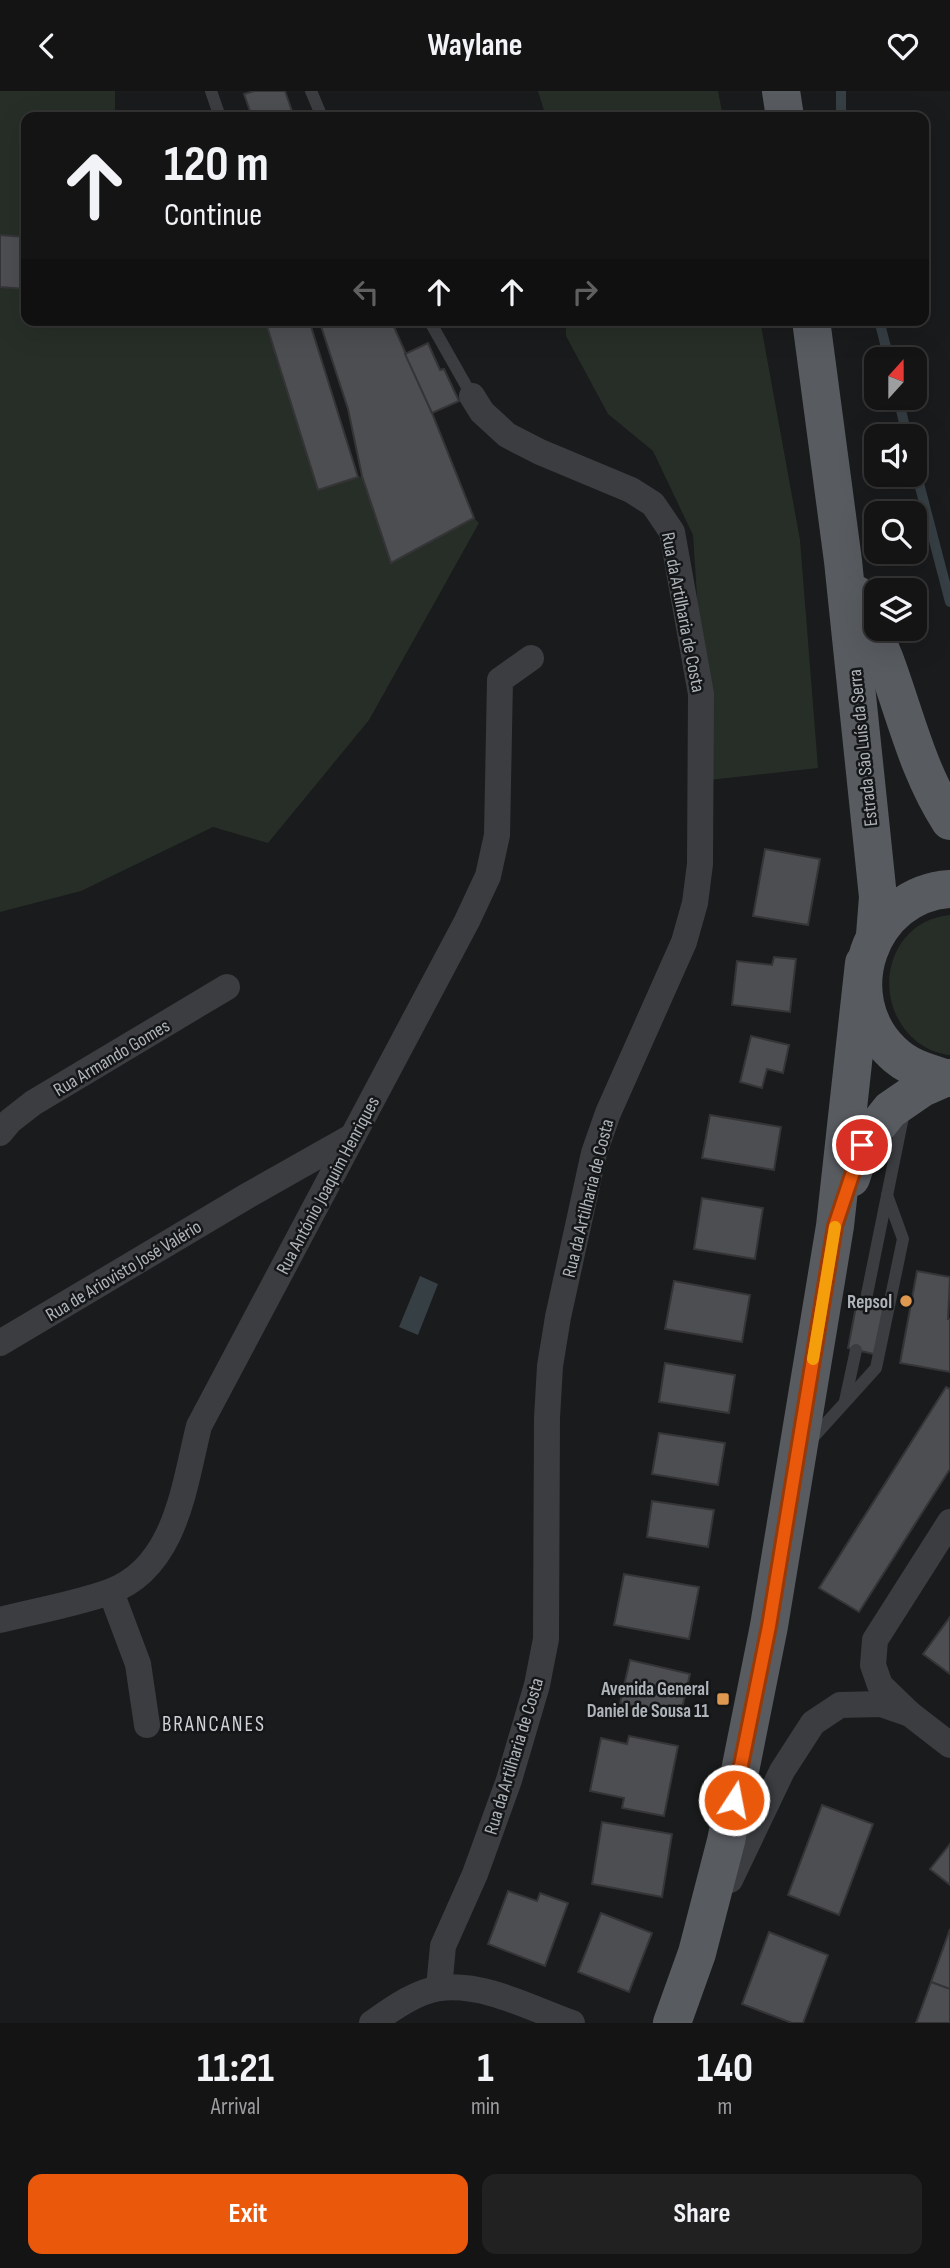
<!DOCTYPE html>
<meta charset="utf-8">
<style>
:root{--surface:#141415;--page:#212122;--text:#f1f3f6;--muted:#9d9ea0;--line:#333334;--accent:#ea580c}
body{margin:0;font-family:"Sofia Sans Condensed",sans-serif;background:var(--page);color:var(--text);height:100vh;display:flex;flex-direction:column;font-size:26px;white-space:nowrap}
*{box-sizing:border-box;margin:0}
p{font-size:23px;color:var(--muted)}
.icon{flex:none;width:38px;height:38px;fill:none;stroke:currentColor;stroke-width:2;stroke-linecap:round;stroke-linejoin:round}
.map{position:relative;height:1932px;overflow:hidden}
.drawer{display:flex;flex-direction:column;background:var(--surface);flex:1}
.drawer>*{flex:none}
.top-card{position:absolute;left:21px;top:21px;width:908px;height:214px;border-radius:14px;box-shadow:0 7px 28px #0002,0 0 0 2px var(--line);background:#141415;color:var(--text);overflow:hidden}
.needle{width:46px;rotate:21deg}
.buttons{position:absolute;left:864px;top:256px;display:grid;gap:14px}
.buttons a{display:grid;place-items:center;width:63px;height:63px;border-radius:14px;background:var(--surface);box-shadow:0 7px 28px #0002,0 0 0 2px var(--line);font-size:35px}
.pin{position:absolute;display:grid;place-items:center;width:60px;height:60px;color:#fff;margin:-30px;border:4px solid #fff;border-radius:50%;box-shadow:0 2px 7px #0007}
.me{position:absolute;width:77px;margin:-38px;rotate:11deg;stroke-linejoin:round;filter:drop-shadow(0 0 5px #0008)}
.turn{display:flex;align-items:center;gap:24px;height:147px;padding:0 28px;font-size:32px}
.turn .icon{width:91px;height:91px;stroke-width:2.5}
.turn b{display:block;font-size:49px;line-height:60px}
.lanes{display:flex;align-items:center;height:66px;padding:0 28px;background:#0003;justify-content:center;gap:35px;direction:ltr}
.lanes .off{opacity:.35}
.eta{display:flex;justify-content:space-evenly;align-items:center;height:119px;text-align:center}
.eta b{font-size:42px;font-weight:700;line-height:49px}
.primary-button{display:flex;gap:14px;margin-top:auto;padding:14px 28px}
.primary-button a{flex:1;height:80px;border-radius:14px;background:var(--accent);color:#fff;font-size:28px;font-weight:700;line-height:80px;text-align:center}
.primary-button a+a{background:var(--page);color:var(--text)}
header{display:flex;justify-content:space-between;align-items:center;height:91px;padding:0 28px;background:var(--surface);font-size:32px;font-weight:700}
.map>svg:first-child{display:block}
</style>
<header><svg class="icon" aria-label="back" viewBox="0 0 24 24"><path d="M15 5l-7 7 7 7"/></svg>Waylane<svg class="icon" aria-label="heart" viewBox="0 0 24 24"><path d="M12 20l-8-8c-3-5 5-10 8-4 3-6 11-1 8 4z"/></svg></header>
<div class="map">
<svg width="950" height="1932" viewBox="0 0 950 1932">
<rect width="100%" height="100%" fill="#1a1b1c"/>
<g fill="#272e27">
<polygon points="0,0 115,0 115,26 26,26 26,146 0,144"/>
<polygon points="538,0 718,0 723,26 546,26"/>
<polygon points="0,196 26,198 26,229 265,229 318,398 362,385 391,472 474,427 479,432 369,629 268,752 213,736 81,800 0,821"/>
<polygon points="566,229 760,229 800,449 818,677 709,689 693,444 653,360 608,323 566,245"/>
<path d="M950 824V964C938 963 924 957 915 949 869 909 887 830 950 824Z"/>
</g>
<polygon fill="#363f44" points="420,1185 438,1193 418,1244 399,1236"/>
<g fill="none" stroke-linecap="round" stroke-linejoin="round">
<g stroke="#363f44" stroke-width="10">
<polyline points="841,26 841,0"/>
<polyline points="879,229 889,268"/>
<polyline points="898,306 907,345"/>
<polyline points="915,377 950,511"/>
</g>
</g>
<g fill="#4d4e51" stroke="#353538" stroke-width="2">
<polygon points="254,0 285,0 294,26 252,26 244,3"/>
<polygon points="0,144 26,146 26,198 0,196"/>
<polygon points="265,229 309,229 358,386 318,399"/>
<polygon points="319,229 391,229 432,322 474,427 391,472 362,385 348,318"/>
<polygon points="428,252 440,279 444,278 459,310 432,322 405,263"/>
<polygon points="765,758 820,768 808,834 753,825"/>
<polygon points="774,866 796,868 790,921 732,914 737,870 772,874"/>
<polygon points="751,945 789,954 783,982 767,978 762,997 740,991"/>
<polygon points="710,1024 781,1036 774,1079 702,1067"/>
<polygon points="702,1107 763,1117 755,1168 694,1158"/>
<polygon points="917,1180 950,1186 948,1228 950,1228 950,1281 900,1272"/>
<polygon points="674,1190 750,1204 742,1251 665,1238"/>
<polygon points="857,1210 888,1217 878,1264 848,1257"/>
<polygon points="665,1272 735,1284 729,1322 659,1311"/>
<polygon points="946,1296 950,1298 950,1378 859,1521 819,1497"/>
<polygon points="659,1342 725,1352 718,1394 652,1383"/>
<polygon points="652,1410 714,1419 708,1456 647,1446"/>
<polygon points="624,1483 699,1496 689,1548 614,1534"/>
<polygon points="950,1526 950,1583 923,1563"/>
<polygon points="630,1569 690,1583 680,1626 620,1612"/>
<polygon points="629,1645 678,1655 664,1725 622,1717 624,1707 590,1700 601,1647 627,1653"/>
<polygon points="822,1714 873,1733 839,1824 788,1804"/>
<polygon points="602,1731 672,1743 662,1806 592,1793"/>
<polygon points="950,1753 950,1794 930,1778"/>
<polygon points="508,1800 537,1810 540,1802 568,1812 545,1875 488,1853"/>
<polygon points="601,1822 652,1842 629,1901 578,1881"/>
<polygon points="950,1838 950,1898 931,1891"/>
<polygon points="769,1841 828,1864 803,1932 792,1932 742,1913"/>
<polygon points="931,1891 950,1898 950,1932 916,1932"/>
</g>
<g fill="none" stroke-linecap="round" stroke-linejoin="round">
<g stroke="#3c3d41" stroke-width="12">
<polyline points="211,0 220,26"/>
<polyline points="311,0 322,26"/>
<polyline points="429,229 472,305"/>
<polyline points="865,1213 904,1021"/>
<polyline points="845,1310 856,1259"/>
<polyline points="810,1350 876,1277 903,1148 887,1104"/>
</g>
<g stroke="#3c3d41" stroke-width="26">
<polyline points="0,1042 10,1030 33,1012 227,896"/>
<polyline points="0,1252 247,1105 353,1045"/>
<polyline points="950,1431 875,1549 873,1574 880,1594 910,1623 950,1654"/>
<polyline points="111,1501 138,1573 147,1634"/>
<path d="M0 1529C35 1520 76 1513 109 1501 176 1477 184 1395 199 1335L467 830 488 785 497 744 500 589 531 567"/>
<polyline points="730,1789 782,1680 813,1632 840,1614 881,1613 910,1623"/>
<polyline points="439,1897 443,1855 475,1783 509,1689 537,1594 546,1548 547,1327 550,1275 558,1226 594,1062 608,1022 684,851 695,812 700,773 701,603 672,441 653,413 631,399 540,361 507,344 482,321 472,305"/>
<path d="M372 1932C392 1918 415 1901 440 1897 485 1892 530 1917 572 1932"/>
</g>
<g stroke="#585b60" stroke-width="38">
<polyline points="781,0 785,26"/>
<polyline points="811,229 843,470 878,806 875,844"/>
<path d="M857 504C866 525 876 547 885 569 905 623 918 681 950 730"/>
<path d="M950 798C869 803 834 906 892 961 907 976 925 981 945 987H950"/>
<polyline points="851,1087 862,1054 890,1019 922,997 945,987"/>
<polyline points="672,1932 697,1862 726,1750 769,1535 835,1135 864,872"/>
</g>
</g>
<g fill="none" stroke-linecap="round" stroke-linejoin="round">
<defs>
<polyline id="route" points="734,1709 769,1535 835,1135 862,1054"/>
</defs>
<use href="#route" stroke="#983908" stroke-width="18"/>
<use href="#route" stroke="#ea580c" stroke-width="12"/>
<polyline stroke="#f59e0b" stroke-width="12" points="813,1268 835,1136"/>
</g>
<g fill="#de9850" stroke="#151617" stroke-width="2.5">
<circle cx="906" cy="1210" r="7"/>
<rect x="716" y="1601" width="14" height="14" rx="3.5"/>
</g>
<g text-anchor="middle" stroke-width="5" stroke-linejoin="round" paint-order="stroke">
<g font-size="19" fill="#aeb4ba" stroke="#151617">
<text transform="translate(684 521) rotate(79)" y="7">Rua da Artilharia de Costa</text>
<text transform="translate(862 657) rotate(-96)" y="7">Estrada São Luís da Serra</text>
<text transform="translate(111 966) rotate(-31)" y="7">Rua Armando Gomes</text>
<text transform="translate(327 1094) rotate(-62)" y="7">Rua António Joaquim Henriques</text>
<text transform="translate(587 1107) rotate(-76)" y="7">Rua da Artilharia de Costa</text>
<text transform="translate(123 1179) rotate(-31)" y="7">Rua de Ariovisto José Valério</text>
<text transform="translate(513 1665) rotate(-73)" y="7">Rua da Artilharia de Costa</text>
</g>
<g font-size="19" font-weight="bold" fill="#aeb4ba" stroke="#151617" text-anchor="end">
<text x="892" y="1217">Repsol</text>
<text x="709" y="1604">Avenida General<tspan x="709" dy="22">Daniel de Sousa 11</tspan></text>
</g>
<g font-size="21" letter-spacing="2" fill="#cfd2d7" stroke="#151617">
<text x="214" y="1640">BRANCANES</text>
</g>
</g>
</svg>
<div class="buttons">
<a><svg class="needle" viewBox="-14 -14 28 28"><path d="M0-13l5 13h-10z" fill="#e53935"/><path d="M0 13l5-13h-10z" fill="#9d9ea0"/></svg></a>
<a><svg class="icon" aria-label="sound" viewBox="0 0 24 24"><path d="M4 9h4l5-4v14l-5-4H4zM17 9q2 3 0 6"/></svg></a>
<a><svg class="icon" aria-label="search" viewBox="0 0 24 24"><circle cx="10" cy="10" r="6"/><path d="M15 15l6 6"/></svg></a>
<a><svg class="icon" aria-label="layers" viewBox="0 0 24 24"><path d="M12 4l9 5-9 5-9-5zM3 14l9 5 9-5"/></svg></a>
</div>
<div class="pin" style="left:862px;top:1054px;background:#d93025"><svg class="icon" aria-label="arrive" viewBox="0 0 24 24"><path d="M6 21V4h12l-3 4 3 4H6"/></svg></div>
<svg class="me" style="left:734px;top:1709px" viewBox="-20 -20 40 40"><circle r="17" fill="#ea580c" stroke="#fff" stroke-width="3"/><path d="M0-11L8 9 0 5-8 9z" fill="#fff"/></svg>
<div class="top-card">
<div class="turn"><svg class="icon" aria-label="ahead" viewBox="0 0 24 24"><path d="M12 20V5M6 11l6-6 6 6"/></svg><div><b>120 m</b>Continue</div></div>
<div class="lanes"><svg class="icon off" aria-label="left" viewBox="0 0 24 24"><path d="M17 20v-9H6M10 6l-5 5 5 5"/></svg><svg class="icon" aria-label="ahead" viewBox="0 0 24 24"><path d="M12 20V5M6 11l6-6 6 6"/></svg><svg class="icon" aria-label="ahead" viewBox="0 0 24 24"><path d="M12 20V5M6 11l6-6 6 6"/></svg><svg class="icon off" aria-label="right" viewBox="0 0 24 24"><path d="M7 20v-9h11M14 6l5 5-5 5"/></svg></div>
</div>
</div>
<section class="drawer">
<div class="eta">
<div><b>11:21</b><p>Arrival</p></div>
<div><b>1</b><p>min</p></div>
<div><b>140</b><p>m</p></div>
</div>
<div class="primary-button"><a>Exit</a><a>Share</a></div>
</section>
